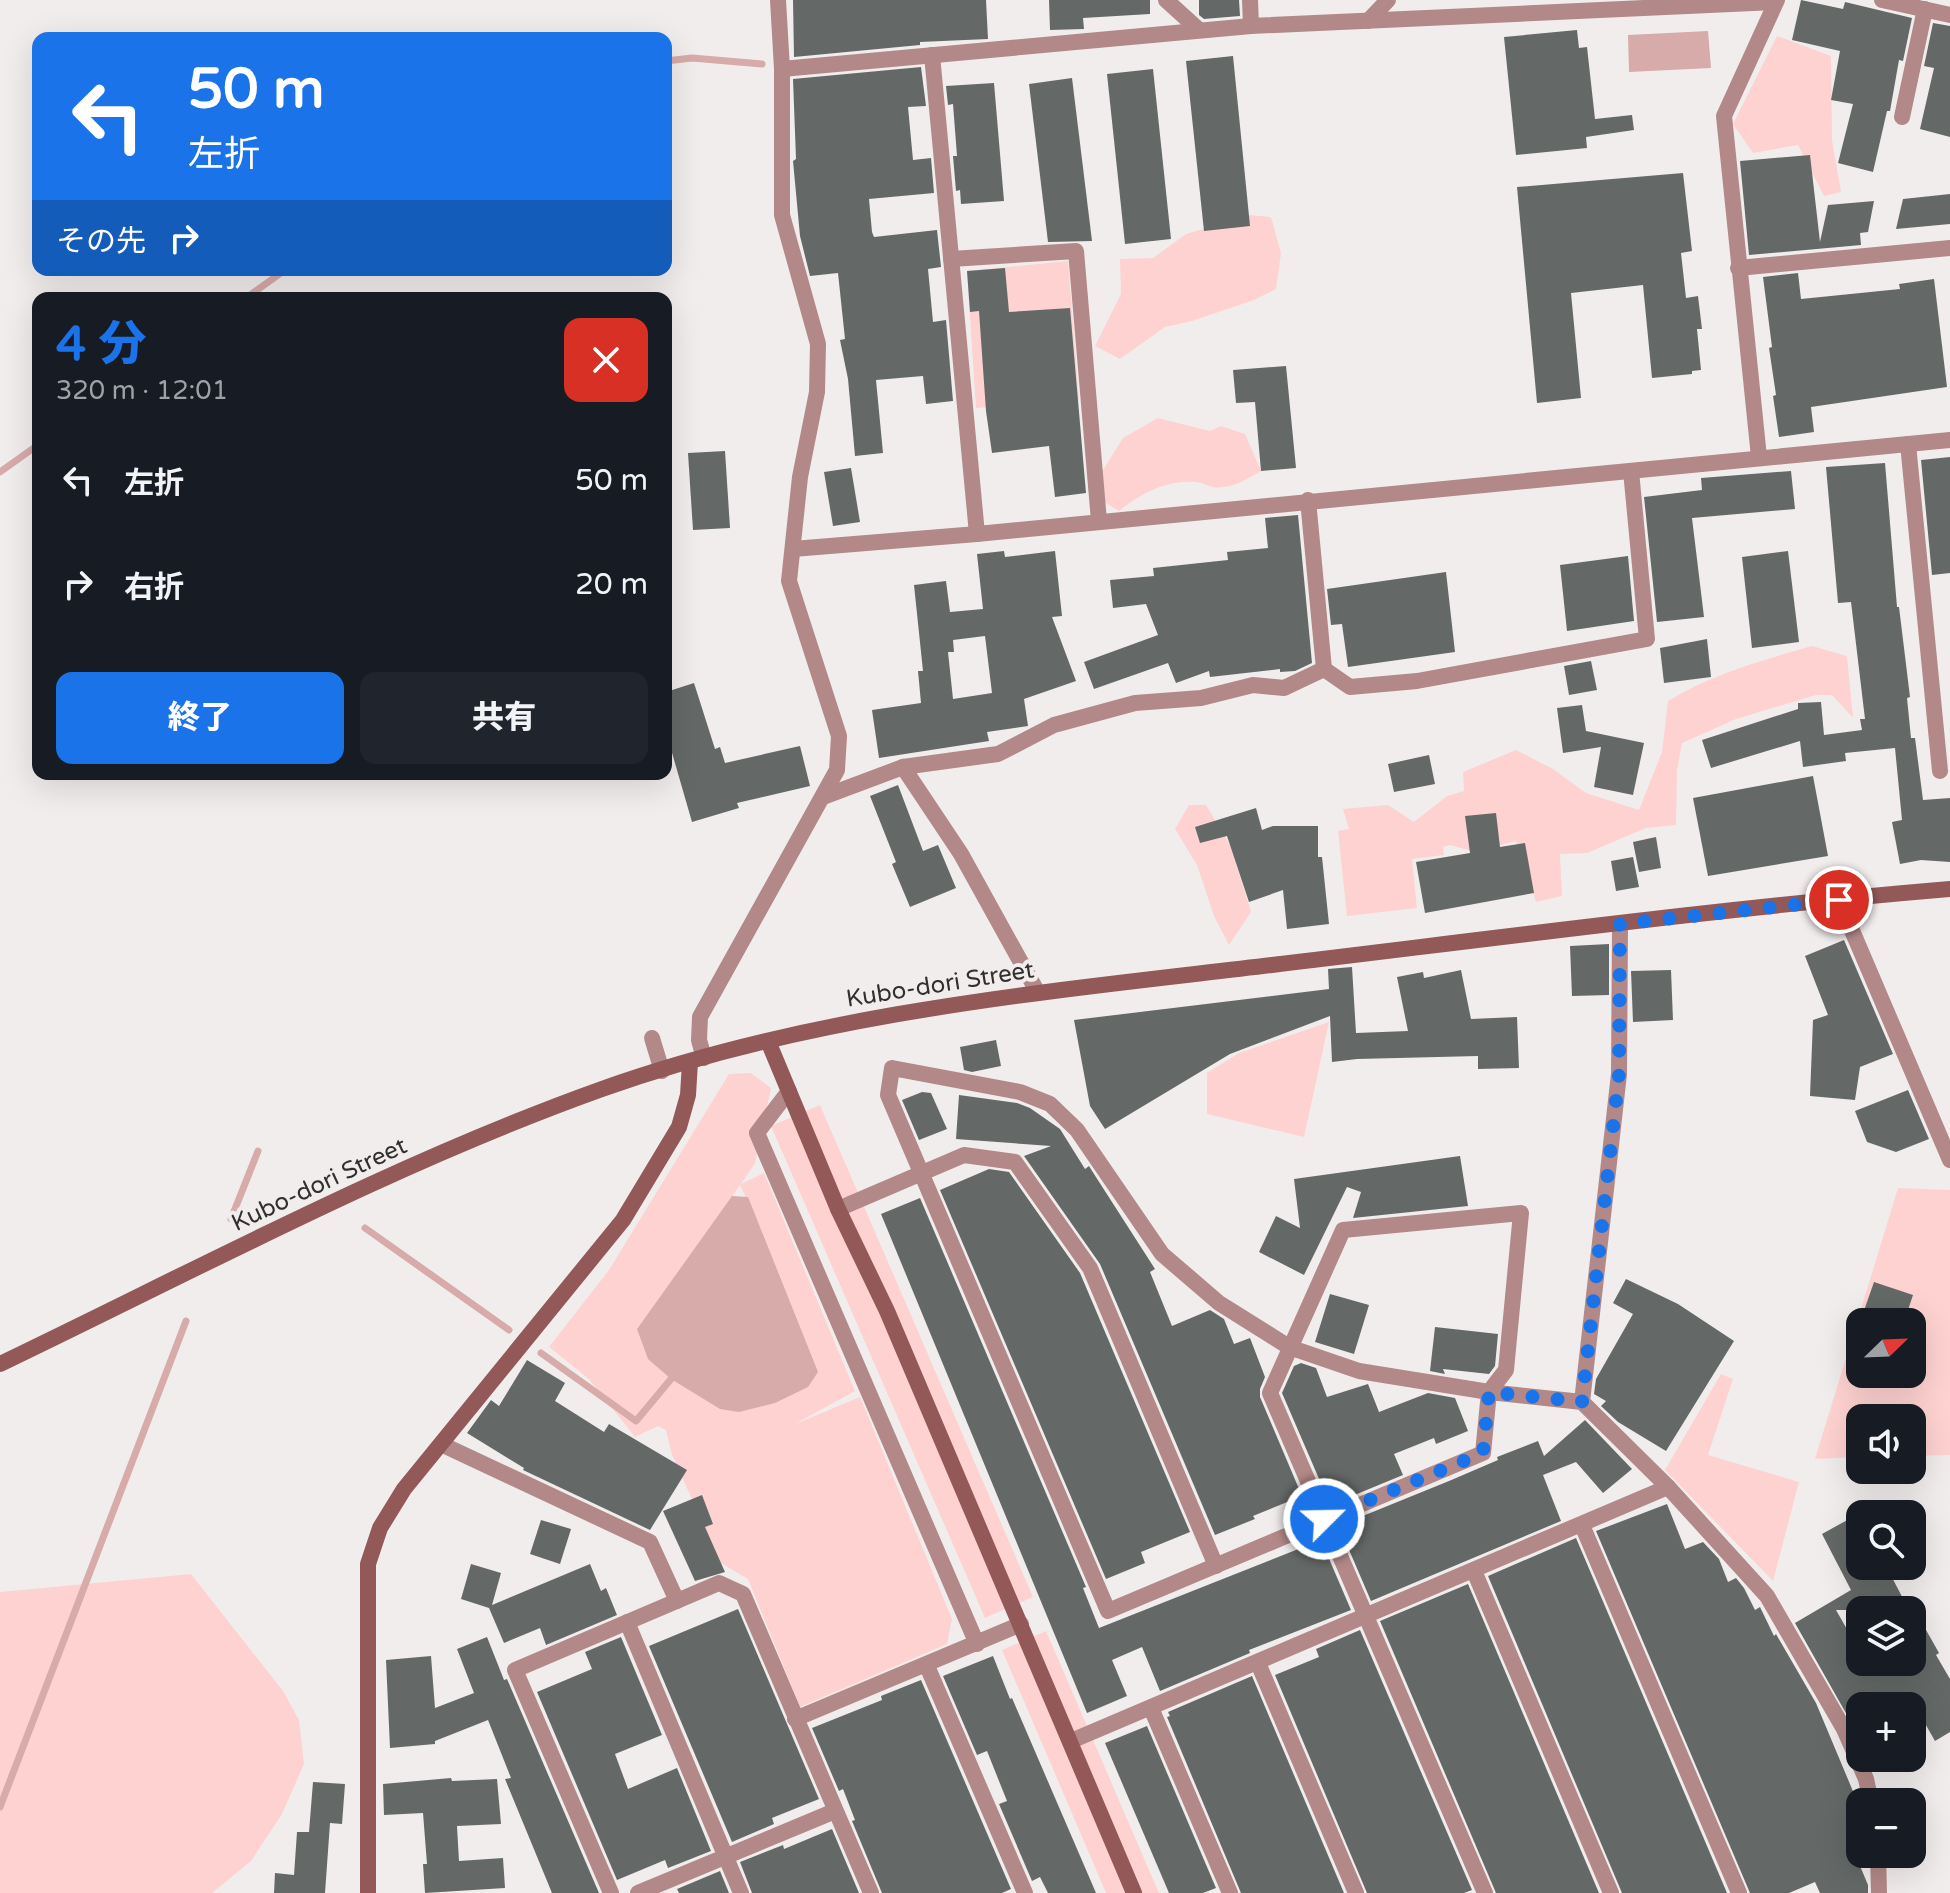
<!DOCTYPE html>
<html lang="ja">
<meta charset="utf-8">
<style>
:root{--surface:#171b24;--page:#20242c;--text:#f1f3f6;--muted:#9ea1a6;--accent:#1a73e8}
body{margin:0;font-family:"Varela Round","Noto Sans JP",sans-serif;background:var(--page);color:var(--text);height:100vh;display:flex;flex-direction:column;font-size:30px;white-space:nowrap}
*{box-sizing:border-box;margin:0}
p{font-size:26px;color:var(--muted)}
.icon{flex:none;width:44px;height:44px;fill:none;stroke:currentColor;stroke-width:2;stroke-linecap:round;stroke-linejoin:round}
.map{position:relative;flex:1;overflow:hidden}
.details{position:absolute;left:32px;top:292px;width:640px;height:488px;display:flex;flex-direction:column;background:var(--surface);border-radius:16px;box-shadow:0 8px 32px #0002}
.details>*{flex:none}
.guide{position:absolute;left:32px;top:32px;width:640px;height:244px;border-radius:16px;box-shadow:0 8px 32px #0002;background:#1a73e8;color:#fff;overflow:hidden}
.needle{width:52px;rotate:67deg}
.tools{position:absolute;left:1846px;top:1308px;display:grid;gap:16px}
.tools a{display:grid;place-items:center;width:80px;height:80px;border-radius:16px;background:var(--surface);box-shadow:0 8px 32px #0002;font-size:40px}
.pin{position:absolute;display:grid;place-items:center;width:68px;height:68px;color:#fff;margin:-34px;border:4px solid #fff;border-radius:50%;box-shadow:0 2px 8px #0007}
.me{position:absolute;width:88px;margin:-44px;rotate:67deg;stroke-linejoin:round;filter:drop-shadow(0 0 6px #0008)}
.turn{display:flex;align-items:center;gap:28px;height:168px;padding:0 24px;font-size:36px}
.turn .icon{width:104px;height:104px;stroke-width:2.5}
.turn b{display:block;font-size:56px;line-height:68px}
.then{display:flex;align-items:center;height:76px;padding:0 24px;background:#0003;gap:16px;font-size:30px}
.round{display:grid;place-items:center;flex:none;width:84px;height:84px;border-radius:16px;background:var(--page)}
.summary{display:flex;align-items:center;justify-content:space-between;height:136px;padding:0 24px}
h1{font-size:48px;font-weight:800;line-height:60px;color:var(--accent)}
.primary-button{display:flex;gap:16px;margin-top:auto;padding:16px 24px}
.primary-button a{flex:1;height:92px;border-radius:16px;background:var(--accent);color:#fff;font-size:32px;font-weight:800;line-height:92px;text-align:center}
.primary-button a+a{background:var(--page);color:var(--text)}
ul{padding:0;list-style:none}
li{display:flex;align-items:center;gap:24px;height:104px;padding:0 24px}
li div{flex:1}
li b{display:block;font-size:30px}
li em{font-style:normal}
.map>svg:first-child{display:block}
</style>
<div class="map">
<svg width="1950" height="1893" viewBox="0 0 1950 1893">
<rect width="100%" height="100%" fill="#f2eded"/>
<g fill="#fed2d1" fill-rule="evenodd">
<polygon points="1777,36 1831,56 1832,140 1841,192 1824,196 1798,145 1753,153 1733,124"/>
<polygon points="1249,215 1271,217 1281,253 1276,289 1254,300 1192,321 1165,327 1120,359 1095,346 1121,294 1120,259 1153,258 1186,234"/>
<polygon points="1068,261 1079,400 976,408 967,271"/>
<path d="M1158 418 1210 431 1221 426 1245 434 1261 471C1248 479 1229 490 1213 487 1207 486 1201 482 1195 482 1165 480 1141 494 1119 511L1101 500 1100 475 1123 438Z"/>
<path d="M1812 646 1847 656 1853 718 1832 695H1816L1736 719 1682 743 1677 771 1676 825 1646 828 1587 853 1560 854 1562 896 1536 902 1516 841 1475 852 1450 845 1443 847 1444 855 1412 859 1417 908 1347 916 1338 831 1349 829 1343 809 1388 805 1414 822 1447 796 1464 791 1463 772 1516 750 1553 769 1586 793 1639 810 1662 752 1668 701C1712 674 1763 660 1812 646Z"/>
<polygon points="1189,805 1206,805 1230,845 1251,912 1229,945 1214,916 1197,865 1175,829"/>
<polygon points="1329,1022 1304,1137 1207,1114 1207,1073 1239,1053"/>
<path d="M751 1073 771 1088 755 1163 741 1184 764 1173 855 1391 793 1425 860 1397 952 1619 947 1644 800 1707 748 1579 721 1563 672 1455 666 1430 658 1426 635 1437 589 1379 549 1347 609 1270 729 1074ZM740 1185 762 1231 637 1329Z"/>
<polygon points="820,1105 1033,1597 985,1618 771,1126"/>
<path d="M1898 1188 1950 1190V1455L1912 1456V1418H1860V1457L1815 1459ZM1860 1322H1912V1374H1860Z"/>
<polygon points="1721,1374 1733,1379 1708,1455 1799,1482 1773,1581 1665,1470"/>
<polygon points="191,1574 283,1691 299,1720 304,1764 282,1814 251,1861 212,1893 0,1893 0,1592"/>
<polygon points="1046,1631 1159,1893 1106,1893 1002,1650"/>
</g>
<g fill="#d7abaa">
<polygon points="1708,31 1711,68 1629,72 1628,35"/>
<polygon points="732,1196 748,1197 818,1372 808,1387 775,1403 739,1412 720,1409 671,1379 648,1359 637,1329"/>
</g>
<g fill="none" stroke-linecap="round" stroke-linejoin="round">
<g stroke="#d7abaa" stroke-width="7">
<polyline points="666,61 692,58 762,64"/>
<polyline points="246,298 285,270"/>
<polyline points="0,472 38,445"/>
<polyline points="231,1219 258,1151"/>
<polyline points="365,1228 509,1330"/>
<polyline points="541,1353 636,1421 671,1379"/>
<polyline points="0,1807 186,1321"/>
</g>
</g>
<g fill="#646968" fill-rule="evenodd">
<polygon points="793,0 986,0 988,39 920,42 920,45 794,57"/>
<polygon points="1049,0 1150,0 1150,14 1083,18 1084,29 1050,30"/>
<polygon points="1199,0 1239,0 1240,16 1204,19 1199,15"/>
<polygon points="1801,0 1843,9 1845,2 1912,18 1903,61 1899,60 1890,111 1887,111 1873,172 1838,163 1853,104 1831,100 1840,51 1792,40"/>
<polygon points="1933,23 1950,26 1950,137 1920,129 1934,68 1924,66"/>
<polygon points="1577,30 1579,48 1587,47 1595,119 1632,115 1634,130 1586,137 1587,148 1516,155 1504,37"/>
<polygon points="1233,56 1250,226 1204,231 1186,61"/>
<polygon points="921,67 926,106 908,107 913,160 931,158 934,193 869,199 872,232 874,237 937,230 941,267 928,269 933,322 946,320 953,401 926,404 923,376 876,380 883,453 855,456 848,379 840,340 845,339 838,273 810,276 800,236 793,161 796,159 793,79"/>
<polygon points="1153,69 1171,239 1125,244 1107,74"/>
<polygon points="1072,78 1092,241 1048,242 1029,84"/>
<polygon points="994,83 1004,201 961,204 960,190 956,191 953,156 957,156 953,104 948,105 946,86"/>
<polygon points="1810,155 1820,242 1828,205 1874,201 1868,232 1860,233 1861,245 1749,255 1740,161"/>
<polygon points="1683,173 1692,251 1681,253 1686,298 1698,296 1702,329 1697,329 1701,370 1692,371 1692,374 1652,378 1643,285 1571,293 1581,398 1537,403 1517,187"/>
<polygon points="1950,194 1950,224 1896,229 1903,199"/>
<polygon points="1005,268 1009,312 1070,308 1086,493 1055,497 1049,446 992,453 986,411 979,311 970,312 967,271"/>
<polygon points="1798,273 1801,299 1900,289 1899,284 1934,279 1947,387 1811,407 1814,432 1779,437 1773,396 1776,395 1769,348 1772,347 1763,277"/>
<polygon points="1286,366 1296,468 1261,471 1255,402 1236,403 1233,370"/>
<polygon points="725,451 730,528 693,530 688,453"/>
<polygon points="1950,457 1950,573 1932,575 1921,460"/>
<polygon points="1885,463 1897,607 1899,607 1910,697 1907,698 1911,738 1915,738 1923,800 1950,798 1950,862 1921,860 1900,864 1892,822 1902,820 1895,748 1845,753 1846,761 1803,767 1800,741 1711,768 1702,740 1798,709 1798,703 1821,702 1824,735 1862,730 1860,719 1865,719 1851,602 1838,603 1826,467"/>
<polygon points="851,468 860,522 833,526 824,472"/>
<polygon points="1791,471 1795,509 1692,518 1704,617 1657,622 1644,497 1702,490 1701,478"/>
<polygon points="1298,515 1312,663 1295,671 1280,672 1280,669 1210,677 1209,671 1176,683 1168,663 1094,689 1084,662 1158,635 1146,604 1113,608 1110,580 1154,576 1153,568 1228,560 1227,552 1268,548 1265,518"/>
<path d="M1004 551 1005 557 1055 551 1062 616 1052 617 1076 681 1024 699 1028 726 987 732 989 741 879 758 872 710 921 703 918 671H923L914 585 946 581 950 612 983 609 977 554ZM985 636 992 693 953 699 948 652H954L953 640Z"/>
<polygon points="1788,551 1799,642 1752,648 1742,557"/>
<polygon points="1628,556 1634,621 1567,631 1560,565"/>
<polygon points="1446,572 1455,652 1348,667 1342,624 1331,625 1327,589"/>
<polygon points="1707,639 1711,677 1664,683 1660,648"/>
<polygon points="1591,661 1597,690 1569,695 1564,666"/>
<polygon points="694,683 715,749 720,747 725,763 800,746 810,786 737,803 739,808 692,822 666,732 666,692"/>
<polygon points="1582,705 1586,731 1644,743 1633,795 1594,787 1601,747 1563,753 1557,708"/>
<polygon points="1429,755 1435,784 1394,792 1388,764"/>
<polygon points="1813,776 1828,856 1708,876 1693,798"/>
<polygon points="898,785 923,851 938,845 956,888 910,907 892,864 896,862 870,796"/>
<polygon points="1256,808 1262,830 1273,826 1318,826 1318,857 1322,857 1329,924 1287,929 1283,890 1249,902 1227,836 1200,843 1195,827"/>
<polygon points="1496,813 1500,847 1525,843 1534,893 1425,913 1416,862 1470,853 1465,816"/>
<polygon points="1656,837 1661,868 1639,872 1633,842"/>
<polygon points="1633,857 1639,887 1616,891 1611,861"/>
<polygon points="1844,940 1893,1054 1860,1067 1855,1100 1810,1096 1813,1020 1828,1015 1805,956"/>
<polygon points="1609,944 1609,995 1572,996 1570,946"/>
<polygon points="1352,967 1356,1033 1408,1031 1397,977 1423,972 1424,978 1461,970 1471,1019 1517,1017 1519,1068 1478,1069 1478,1056 1357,1059 1332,1062 1330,1016 1230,1054 1105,1129 1090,1106 1074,1020 1329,989 1328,969"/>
<polygon points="1671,970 1673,1020 1633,1022 1631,971"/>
<polygon points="996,1040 1001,1066 972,1072 964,1070 960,1047"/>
<polygon points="1908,1090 1929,1139 1896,1152 1867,1142 1855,1111"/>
<polygon points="922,1092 931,1093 947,1129 919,1140 902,1100"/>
<polygon points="959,1095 1017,1103 1030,1108 1060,1129 1085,1169 1089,1166 1094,1174 1155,1269 1150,1272 1172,1326 1210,1310 1224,1319 1234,1344 1250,1338 1265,1377 1260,1389 1260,1397 1302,1496 1253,1516 1255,1519 1215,1535 1100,1264 1024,1156 1051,1146 956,1139"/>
<polygon points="1460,1156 1468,1206 1353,1218 1361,1192 1347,1187 1304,1275 1259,1252 1276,1216 1300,1228 1294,1179"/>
<polygon points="989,1169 1009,1172 1080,1273 1190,1532 1141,1552 1145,1563 1106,1579 940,1190"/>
<polygon points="920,1198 1086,1587 1083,1588 1099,1628 1321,1540 1351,1610 1249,1650 1250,1653 1160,1691 1142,1647 1112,1660 1127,1696 1087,1713 881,1214"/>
<polygon points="1626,1279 1678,1304 1734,1341 1666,1451 1618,1422 1601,1406 1606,1401 1594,1394 1596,1379 1633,1314 1613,1303"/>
<polygon points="1874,1282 1913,1295 1904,1322 1860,1322"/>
<polygon points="1330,1294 1369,1305 1354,1354 1315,1342"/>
<polygon points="1435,1327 1498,1334 1495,1366 1489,1374 1443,1369 1445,1374 1430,1371"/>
<polygon points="527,1360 565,1383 555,1401 604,1432 609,1424 687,1470 650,1530 523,1470 524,1468 467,1433 491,1400 499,1406"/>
<polygon points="1301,1363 1316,1368 1327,1397 1368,1384 1379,1412 1428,1393 1455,1398 1468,1431 1436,1444 1434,1438 1394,1454 1403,1475 1340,1501 1338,1496 1331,1498 1326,1486 1323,1488 1282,1393 1294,1366"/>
<polygon points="1585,1420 1632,1469 1603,1493 1576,1462 1543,1475 1561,1521 1371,1601 1341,1531 1351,1528 1348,1522 1449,1481 1498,1460 1497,1457 1538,1441 1544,1456"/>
<polygon points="702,1495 713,1524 705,1527 725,1572 695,1581 663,1511"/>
<polygon points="1667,1504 1685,1549 1703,1542 1719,1559 1728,1582 1736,1578 1744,1588 1755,1610 1760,1607 1774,1636 1776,1634 1816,1703 1860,1808 1860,1860 1858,1861 1868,1885 1868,1893 1820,1893 1815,1882 1789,1893 1750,1893 1596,1531"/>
<polygon points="1860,1513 1860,1566 1886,1566 1909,1610 1836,1610 1860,1652 1860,1662 1912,1662 1912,1605 1939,1653 1936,1655 1950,1679 1950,1732 1935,1741 1915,1706 1860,1706 1860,1738 1795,1623 1851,1590 1822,1534"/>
<polygon points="541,1520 571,1529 560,1564 530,1554"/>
<polygon points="1576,1538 1727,1893 1622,1893 1488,1576"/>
<polygon points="471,1564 501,1573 492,1605 590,1564 601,1591 606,1588 617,1615 546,1645 540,1628 504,1643 489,1608 461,1599"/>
<polygon points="1468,1584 1599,1893 1496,1893 1380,1621"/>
<polygon points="738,1609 819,1799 772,1818 774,1824 732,1842 649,1646"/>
<polygon points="1360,1630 1421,1772 1472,1890 1464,1893 1367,1893 1275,1675 1319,1657 1316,1649"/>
<polygon points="487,1637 504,1680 507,1679 599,1893 552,1893 505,1779 511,1778 488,1720 435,1741 435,1744 390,1748 386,1660 431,1656 435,1708 474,1693 457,1649"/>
<polygon points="621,1637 662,1735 615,1754 628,1789 677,1768 711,1851 668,1868 665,1860 617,1880 537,1692 592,1669 585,1652"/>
<polygon points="993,1656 1010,1699 1012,1698 1096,1893 1048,1893 1040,1877 1032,1881 999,1804 1007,1801 987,1751 977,1755 943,1676"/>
<polygon points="1252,1676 1344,1893 1241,1893 1167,1717 1170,1716 1168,1712"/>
<polygon points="921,1680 1011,1889 1002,1893 882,1893 852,1821 855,1820 843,1789 839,1791 812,1728 882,1700 881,1696"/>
<polygon points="1147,1726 1216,1888 1203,1893 1169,1893 1105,1743"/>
<polygon points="451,1778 452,1781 497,1779 501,1824 457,1826 459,1861 503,1858 505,1888 425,1893 423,1864 427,1864 423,1813 384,1815 383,1784"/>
<polygon points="313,1782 345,1784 342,1824 330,1823 325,1893 274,1893 275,1873 294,1875 297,1832 309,1832"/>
<polygon points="832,1829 859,1893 752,1893 740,1862 783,1845 784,1849"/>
<polygon points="720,1871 729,1893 679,1893 677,1889"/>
</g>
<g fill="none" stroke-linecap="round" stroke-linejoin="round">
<g stroke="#b28988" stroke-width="16">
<polyline points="1166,0 1199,30"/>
<polyline points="1250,0 1251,26"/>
<polyline points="1882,0 1950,15"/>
<polyline points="1368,21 1388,0"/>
<polyline points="932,55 977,534"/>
<polyline points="782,69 1251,26 1775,2"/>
<polyline points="1902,117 1925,9"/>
<polyline points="951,259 1076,251 1099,521"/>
<polyline points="1738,268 1950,248"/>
<polyline points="1908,444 1940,771"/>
<polyline points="1759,457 1724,116 1777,0"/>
<polyline points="793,549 977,534 1950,440"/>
<polyline points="1324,669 1350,687 1417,681 1647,639 1631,471"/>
<polyline points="903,767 998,754 1054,725 1135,703 1201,698 1253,685 1284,688 1324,669 1308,500"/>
<polyline points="823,797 903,767 961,854 1038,993"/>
<polyline points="1839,900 1950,1160"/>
<polyline points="652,1038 662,1071"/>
<polyline points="704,1058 699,1040 700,1017 837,770 839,736 789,581 800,477 817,392 818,344 782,215 782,69 778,0"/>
<polyline points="789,1091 757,1133 977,1644"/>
<polyline points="838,1209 964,1155 1015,1162 1090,1268 1216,1566"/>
<polyline points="1582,1402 1619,1074 1620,924"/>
<polyline points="441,1444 650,1542 677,1601"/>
<polyline points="1582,1525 1739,1893"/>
<polyline points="1474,1571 1611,1893"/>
<polyline points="627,1622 741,1893"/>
<polyline points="1258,1663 1356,1893"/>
<polyline points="927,1666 1025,1893"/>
<polyline points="1151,1708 1230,1893"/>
<polyline points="795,1719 1021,1624"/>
<polyline points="1071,1741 1668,1487"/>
<polyline points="1878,1854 1879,1893"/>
<polyline points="611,1893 515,1670 719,1583 743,1594 871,1893"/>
<polyline points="638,1893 835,1811"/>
<path d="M1485 1893C1414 1726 1341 1560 1270 1393L1343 1230 1521 1213 1506 1370 1489 1392 1483 1453C1358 1505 1233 1559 1108 1611L888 1095 892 1068 1020 1092 1050 1104 1077 1130 1162 1254 1219 1303 1289 1347 1359 1371 1489 1392 1582 1402 1668 1487 1767 1596 1844 1729 1866 1779 1871 1802"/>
</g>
<g stroke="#925958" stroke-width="16">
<polyline points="768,1041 838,1209 887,1311 1134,1893"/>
<path d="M0 1364C198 1269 395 1163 602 1089 818 1012 1046 992 1272 965 1498 938 1723 908 1950 889"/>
<polyline points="368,1893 368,1564 380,1528 404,1489 623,1220 679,1127 688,1095 690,1062"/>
</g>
</g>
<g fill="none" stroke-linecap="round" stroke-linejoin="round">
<polyline stroke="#1a73e8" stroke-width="14" stroke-dasharray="0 25.2" points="1324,1519 1483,1453 1489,1392 1582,1402 1619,1074 1620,924 1839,900"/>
</g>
<g text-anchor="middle" stroke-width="8" stroke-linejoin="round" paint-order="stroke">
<g font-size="24" fill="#322f2f" stroke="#f2eded">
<text transform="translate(940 984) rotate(-9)" y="8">Kubo-dori Street</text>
<text transform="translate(319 1184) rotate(-25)" y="8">Kubo-dori Street</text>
</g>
</g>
</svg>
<div class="tools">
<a><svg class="needle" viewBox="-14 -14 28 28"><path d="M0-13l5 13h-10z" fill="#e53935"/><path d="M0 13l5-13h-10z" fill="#9ea1a6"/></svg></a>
<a><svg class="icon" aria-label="sound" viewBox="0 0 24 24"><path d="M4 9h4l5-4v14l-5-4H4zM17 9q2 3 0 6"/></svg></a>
<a><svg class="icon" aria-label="search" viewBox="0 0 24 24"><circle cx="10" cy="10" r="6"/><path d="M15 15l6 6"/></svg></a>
<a><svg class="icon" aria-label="layers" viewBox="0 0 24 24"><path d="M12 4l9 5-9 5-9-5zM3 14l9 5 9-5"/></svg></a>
<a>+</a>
<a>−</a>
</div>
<div class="pin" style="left:1839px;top:900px;background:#d93025"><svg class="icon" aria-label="arrive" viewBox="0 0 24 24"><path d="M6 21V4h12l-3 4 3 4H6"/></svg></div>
<svg class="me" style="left:1324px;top:1519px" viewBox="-20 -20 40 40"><circle r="17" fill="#1a73e8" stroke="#fff" stroke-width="3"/><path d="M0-11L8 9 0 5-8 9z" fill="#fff"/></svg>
<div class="guide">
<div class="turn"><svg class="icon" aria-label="left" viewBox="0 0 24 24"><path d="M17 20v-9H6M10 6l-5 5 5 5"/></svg><div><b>50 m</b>左折</div></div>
<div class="then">その先<svg class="icon" aria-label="right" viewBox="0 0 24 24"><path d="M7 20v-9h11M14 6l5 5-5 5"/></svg></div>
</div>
<section class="details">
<div class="summary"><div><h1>4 分</h1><p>320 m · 12:01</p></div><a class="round" style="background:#d93025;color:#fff"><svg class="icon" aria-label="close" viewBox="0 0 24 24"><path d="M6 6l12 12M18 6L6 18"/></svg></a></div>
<ul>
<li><svg class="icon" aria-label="left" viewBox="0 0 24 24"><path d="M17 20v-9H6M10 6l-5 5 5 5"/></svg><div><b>左折</b></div><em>50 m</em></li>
<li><svg class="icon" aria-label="right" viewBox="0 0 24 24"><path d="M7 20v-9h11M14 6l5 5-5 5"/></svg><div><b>右折</b></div><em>20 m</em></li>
</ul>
<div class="primary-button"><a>終了</a><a>共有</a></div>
</section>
</div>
